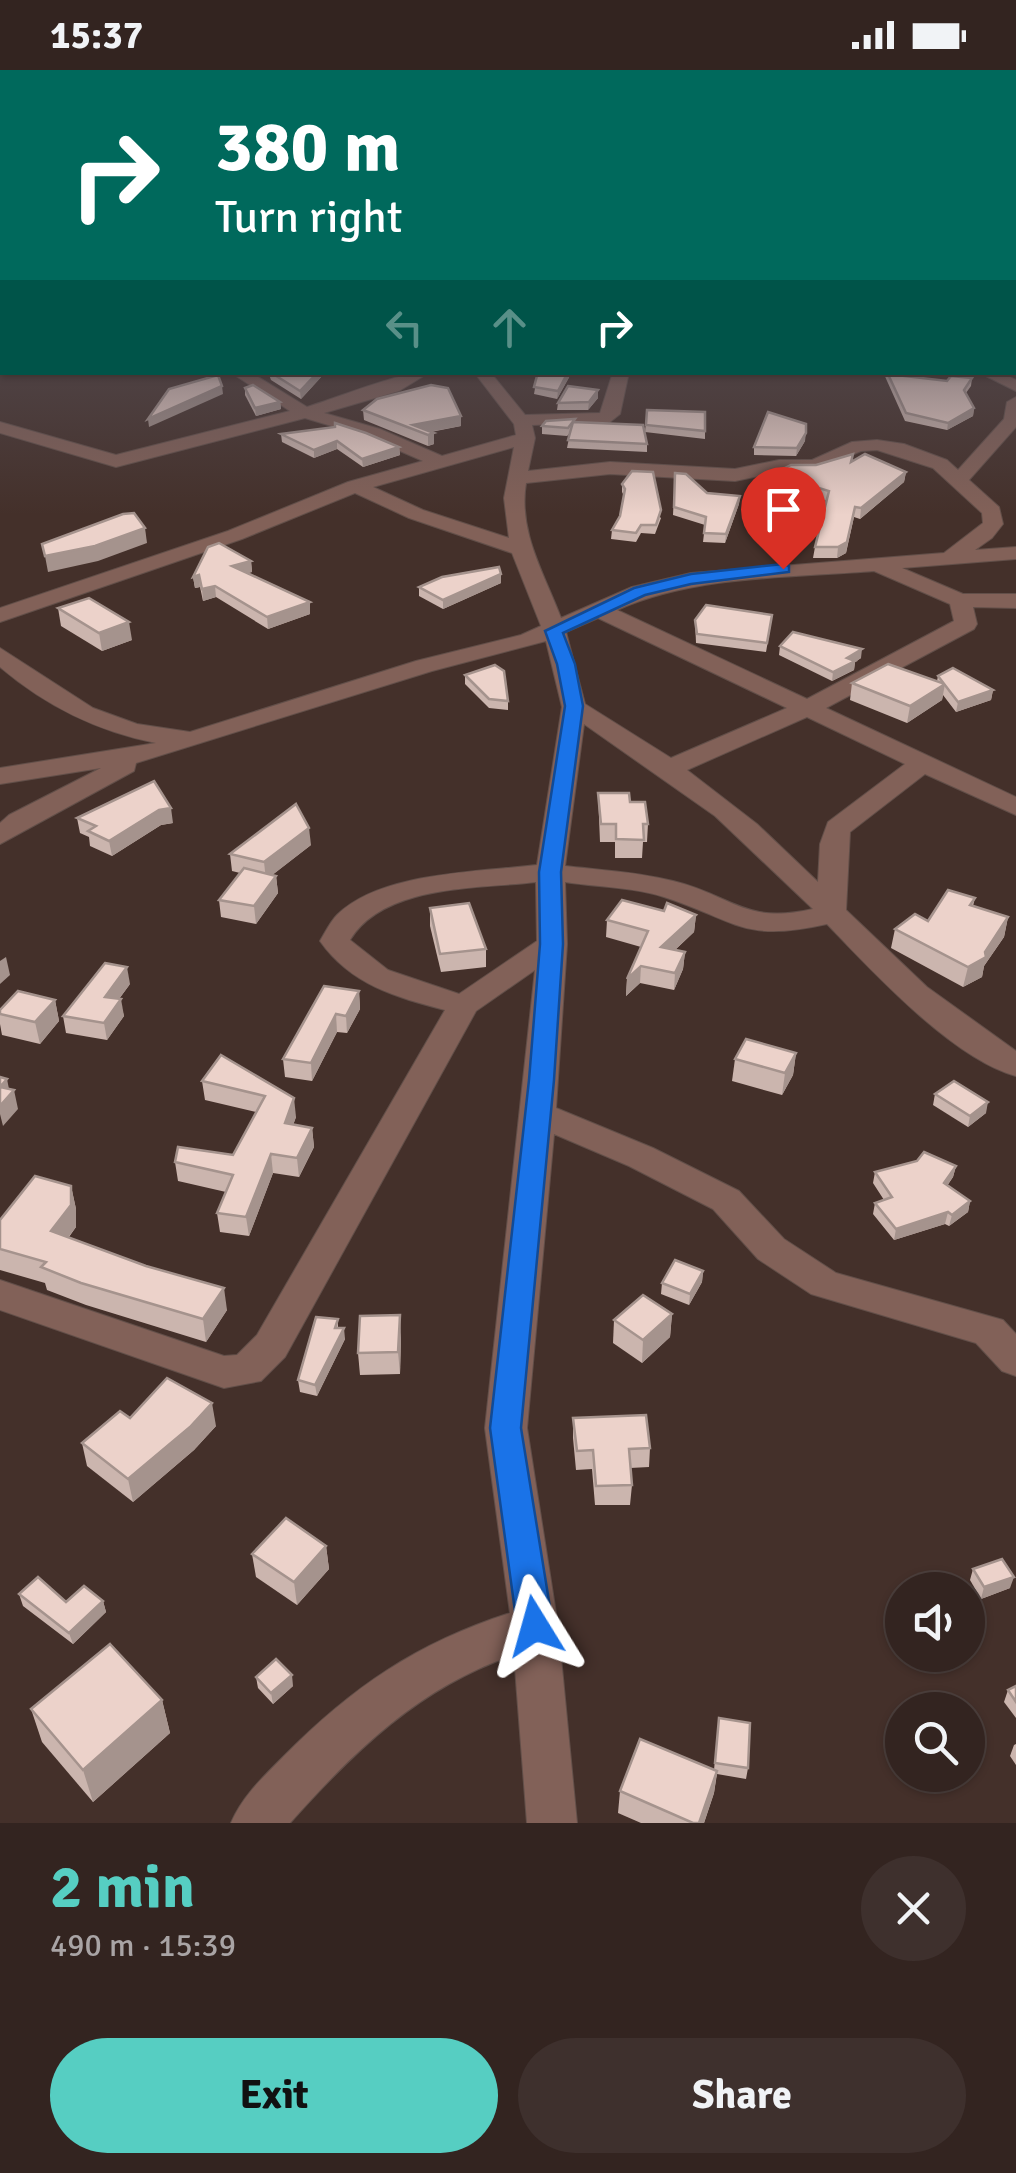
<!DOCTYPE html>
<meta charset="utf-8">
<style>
:root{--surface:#332420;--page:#3e302d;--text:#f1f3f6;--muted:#a9a4a5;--line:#4e413e;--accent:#56cec2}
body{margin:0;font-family:Signika,sans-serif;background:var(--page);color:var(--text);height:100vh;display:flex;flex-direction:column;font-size:38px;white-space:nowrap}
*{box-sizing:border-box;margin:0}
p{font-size:32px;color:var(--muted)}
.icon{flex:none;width:55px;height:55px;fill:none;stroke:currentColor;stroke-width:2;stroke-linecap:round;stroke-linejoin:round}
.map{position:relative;height:1753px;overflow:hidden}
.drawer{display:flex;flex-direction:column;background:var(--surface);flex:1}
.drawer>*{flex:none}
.guide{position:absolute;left:0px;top:0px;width:1018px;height:305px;box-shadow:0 2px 8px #0004,0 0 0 2px var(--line);background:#00695c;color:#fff;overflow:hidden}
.tools{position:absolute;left:885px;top:1502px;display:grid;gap:20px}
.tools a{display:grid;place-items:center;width:100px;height:100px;border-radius:50%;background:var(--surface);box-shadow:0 2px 8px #0004,0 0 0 2px var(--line);font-size:50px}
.pin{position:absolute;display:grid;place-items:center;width:85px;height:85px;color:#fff;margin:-102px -42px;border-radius:50% 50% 50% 0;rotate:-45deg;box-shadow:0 0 10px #0007}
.pin .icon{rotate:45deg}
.me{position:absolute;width:110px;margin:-55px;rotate:352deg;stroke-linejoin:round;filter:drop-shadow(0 0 8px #0008)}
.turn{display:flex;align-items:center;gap:35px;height:210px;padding:0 50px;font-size:45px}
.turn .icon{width:130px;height:130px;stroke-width:2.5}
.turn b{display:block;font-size:70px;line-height:85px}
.lanes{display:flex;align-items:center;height:95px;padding:0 50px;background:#0003;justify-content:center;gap:50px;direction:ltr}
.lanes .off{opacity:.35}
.round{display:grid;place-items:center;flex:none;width:105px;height:105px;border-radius:52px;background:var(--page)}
.head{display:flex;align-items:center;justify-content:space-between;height:170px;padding:0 50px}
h1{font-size:60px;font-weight:800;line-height:75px;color:var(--accent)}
.button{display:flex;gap:20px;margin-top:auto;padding:20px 50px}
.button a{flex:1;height:115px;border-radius:60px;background:var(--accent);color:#111;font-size:40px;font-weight:800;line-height:115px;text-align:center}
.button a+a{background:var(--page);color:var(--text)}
.status{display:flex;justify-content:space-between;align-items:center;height:70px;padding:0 50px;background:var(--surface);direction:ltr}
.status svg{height:28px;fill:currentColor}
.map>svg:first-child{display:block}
</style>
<div class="status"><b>15:37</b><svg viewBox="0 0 49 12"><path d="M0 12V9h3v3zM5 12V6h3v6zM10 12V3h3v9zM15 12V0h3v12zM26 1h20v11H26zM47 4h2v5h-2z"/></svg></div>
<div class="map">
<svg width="1016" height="1753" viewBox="0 0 1016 1753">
<rect width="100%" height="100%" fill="#44302a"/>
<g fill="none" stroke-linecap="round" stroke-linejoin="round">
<defs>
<g id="minor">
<rect x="1015" y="200" width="1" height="8"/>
<rect x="1015" y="249" width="1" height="10"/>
<polygon points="2,250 2,260 0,261 0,251"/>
<path d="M230 302H250L307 337C340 327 399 302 430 302L399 321 324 343 380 359 442 386 516 365 514 354 474 302H490L525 345 600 343 613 302H629L620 344 610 352 532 355 535 368 528 401 610 392 735 399 779 390H812L852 372 877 370 904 374 947 390 958 400 1004 349 1007 332 1016 327V357L969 410 999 437 1003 454 992 468 975 480 1016 477V489L902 498 963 524H1016V538L973 537 977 554 974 559 826 638 1016 727V745L925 704 850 762 846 840 927 917 1016 981V1006C953 989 872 901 827 854 742 873 738 851 664 827 634 817 596 817 565 812L567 874 556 1038 653 1078 739 1121 784 1169 836 1203 1003 1250 1016 1264V1306L1002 1301 976 1273 811 1224 758 1189 713 1139 629 1096 554 1064 527 1358 558 1556 577 1753H527L514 1585C421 1616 354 1681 290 1753H231C242 1727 263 1707 283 1687 352 1617 417 1573 510 1543L485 1358 535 900 476 941 285 1287 261 1311 224 1318 0 1240V1210L224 1286 237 1285 257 1265 445 940C396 927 351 915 320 871 325 863 330 852 337 845 380 802 479 802 537 795L562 637 546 571 432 601 136 693 134 701 0 774V753L9 745 101 698 0 714V698L156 673C96 661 46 636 0 597V578L93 638 137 654 190 662 416 591 521 565 541 556 512 483 409 448 355 423 242 469 0 552V538L228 461 348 412 423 391 368 367 305 348 116 397 0 363V352L116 385 290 341ZM514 377 504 428 509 468 423 440 373 417ZM877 380 933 398 982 443 983 453 944 483 691 503 632 517 561 548C544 503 518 462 526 413L610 404 735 411 779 402 815 401 861 381ZM874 501 950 534 954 551 807 629 617 540C697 505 788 508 874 501ZM598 548 787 638 671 688 585 634 566 562ZM807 647 905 694 828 752 820 774 818 812 757 754 687 700ZM584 654 715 746 813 839C744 855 732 825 673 811 638 802 600 800 565 796ZM536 812 537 871 459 924 388 900 350 870C384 814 479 819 536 812Z"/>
<polygon points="978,302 1000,302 1016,310 1016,321"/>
</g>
</defs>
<use href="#minor" stroke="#624f49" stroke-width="2"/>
<use href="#minor" fill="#826158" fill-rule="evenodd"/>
</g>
<g fill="#cbb5ae">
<polygon points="268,302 337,302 329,306 323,305 301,329 271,310"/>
<polygon points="524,302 572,302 557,329 534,324 537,307 525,307"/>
<polygon points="676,302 694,302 693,305 676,304"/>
<polygon points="883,302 905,302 904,306 947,311 972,308 971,316 966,323 974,338 973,346 947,360 905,351"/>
<polygon points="245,318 280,332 281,339 256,346 245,325"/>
<polygon points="598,320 598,328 588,340 557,340 558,333"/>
<polygon points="363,340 461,356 431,362 434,374 428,376 364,350"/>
<polygon points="647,340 705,342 705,369 645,362"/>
<polygon points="575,352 647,374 647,382 567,378 570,363 567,366 542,364 542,356"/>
<polygon points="281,364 399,377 400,385 363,397 337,379 314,388 282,372"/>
<polygon points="805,371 796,386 754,385 754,377"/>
<polygon points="852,391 906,402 904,412 860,449 854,447 846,483 837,488 813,488 815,477 827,431 772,414 773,404 816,395"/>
<polygon points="675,403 707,423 740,426 739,434 725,473 703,472 705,455 673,445"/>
<polygon points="622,414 661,448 655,464 641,463 636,472 611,469 612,460 620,446 624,426 622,422"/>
<polygon points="251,491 252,502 247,503 310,532 310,544 268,559 216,527 203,531 200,517 195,518 193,507"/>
<polygon points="501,504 501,513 443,539 419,526 419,517"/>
<polygon points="58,538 132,570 102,581 61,556"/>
<polygon points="695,550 771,554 766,582 696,573"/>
<polygon points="780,576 861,588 855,592 854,600 832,611 779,585"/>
<polygon points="465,605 508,631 508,640 489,638 465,614"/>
<polygon points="938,606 993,620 991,630 956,642 943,625 942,630 907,653 850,630 852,613 937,611"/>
<polygon points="598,723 630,732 648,754 647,772 643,772 642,788 615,788 615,772 600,772"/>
<polygon points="77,748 173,753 161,755 112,786 90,776 89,767 80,763"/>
<polygon points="311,775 272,805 276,806 278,823 256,854 221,847 219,830 240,803 232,801 230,784"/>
<polygon points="975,828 973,836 1008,847 1004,867 984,896 982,907 963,917 891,878 895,859 928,851"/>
<polygon points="430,838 486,879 486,897 441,902 430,856"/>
<polygon points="664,841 696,845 694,862 675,880 685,882 683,899 674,920 640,913 626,926 627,909 641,877 606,867 607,850"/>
<polygon points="130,914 119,929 124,946 107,970 66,963 63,946"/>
<polygon points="359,921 360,939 347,963 337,962 312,1011 285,1007 283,989"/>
<polygon points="55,930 59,951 40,974 2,965 0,954 0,940"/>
<polygon points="796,983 793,1005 782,1025 732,1011 735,989"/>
<polygon points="221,985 296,1047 293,1055 312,1058 314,1077 299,1107 273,1103 249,1166 220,1162 217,1143 226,1122 178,1111 175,1092 233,1085 256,1042 205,1030 202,1011"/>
<polygon points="935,1024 986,1043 968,1057 933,1035"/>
<polygon points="956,1096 953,1107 947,1116 970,1131 968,1142 949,1156 945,1154 894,1170 873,1144 875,1133 884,1130 873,1113 875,1102"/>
<polygon points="71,1116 76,1139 76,1157 69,1167 227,1240 206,1272 86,1235 47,1220 45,1213 0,1200 0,1150"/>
<polygon points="703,1201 702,1212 689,1235 661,1224 662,1213"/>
<polygon points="672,1244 670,1267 642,1293 613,1273 614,1250"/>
<polygon points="338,1249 338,1258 345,1269 317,1326 300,1322 298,1310"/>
<polygon points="401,1267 400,1304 360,1305 358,1283"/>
<polygon points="130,1348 216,1356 194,1380 133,1432 87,1396 82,1373"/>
<polygon points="573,1348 650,1378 649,1397 630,1398 632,1415 630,1435 595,1435 592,1399 576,1400 573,1368"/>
<polygon points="326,1476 329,1499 297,1535 256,1507 252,1484"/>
<polygon points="973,1499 1010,1518 981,1529 970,1510"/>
<polygon points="19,1524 66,1532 103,1531 106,1542 73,1574 23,1536"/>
<polygon points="256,1607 293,1616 273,1634 258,1618"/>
<polygon points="1016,1616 1016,1648 1004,1632 1008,1620"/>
<polygon points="162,1630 170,1663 93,1732 42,1672 31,1639"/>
<polygon points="719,1648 748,1698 746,1709 717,1704 714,1723 704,1753 641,1753 618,1743 620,1721 714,1700"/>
<polygon points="1016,1674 1016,1695 1010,1686 1014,1675"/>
</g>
<g fill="#a5938d">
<polygon points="318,302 323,302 323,305 301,329 300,321"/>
<polygon points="568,302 572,302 557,329 558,321"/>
<polygon points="222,316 223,324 149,357 148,349"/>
<polygon points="598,320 598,328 588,340 589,332"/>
<polygon points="280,332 281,339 256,346 255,338"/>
<polygon points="974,338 973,346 947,360 948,353"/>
<polygon points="461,346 461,356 423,363 413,355"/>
<polygon points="434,363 434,374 428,376 428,365"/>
<polygon points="806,363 805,371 796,386 797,378"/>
<polygon points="337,371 337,379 314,388 314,380"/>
<polygon points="399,377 400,385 363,397 362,389"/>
<polygon points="906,402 904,412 860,449 861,438"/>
<polygon points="740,426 739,434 725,473 726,464"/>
<polygon points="855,437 846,483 837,488 838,477"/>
<polygon points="145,458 147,473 98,491 48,502 45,486"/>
<polygon points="251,491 252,502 233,508 232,496"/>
<polygon points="501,504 501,513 443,539 443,530"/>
<polygon points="199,505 200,517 195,518 193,507"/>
<polygon points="215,516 216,527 203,531 202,519"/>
<polygon points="310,532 310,544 268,559 267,547"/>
<polygon points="129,552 132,570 102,581 99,563"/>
<polygon points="862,579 861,588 855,592 854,600 832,611 833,602 847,588"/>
<polygon points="945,614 942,630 907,653 910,636"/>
<polygon points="993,620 991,630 956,642 958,632"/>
<polygon points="171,738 173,753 161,755 112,786 109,771 159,740"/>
<polygon points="309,758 311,775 266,810 264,792"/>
<polygon points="276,806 278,823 256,854 254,836"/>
<polygon points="696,845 694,862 660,894 661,877"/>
<polygon points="1008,847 1004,867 984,896 982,907 963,917 968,897 985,882"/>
<polygon points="685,882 683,899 674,920 675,903"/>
<polygon points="6,887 10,905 0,914 0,891"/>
<polygon points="641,896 640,913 626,926 627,909"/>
<polygon points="127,897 130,914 108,944 105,927"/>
<polygon points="359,921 360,939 347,963 346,946"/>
<polygon points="121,929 124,946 107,970 104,953"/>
<polygon points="55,930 59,951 40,974 35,952"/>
<polygon points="336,944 337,962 312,1011 311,993"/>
<polygon points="796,983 793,1005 782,1025 785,1003"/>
<polygon points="7,1009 10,1024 14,1020 18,1039 3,1056 0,1044 0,1017"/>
<polygon points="294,1028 296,1047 287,1072 285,1053"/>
<polygon points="988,1032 986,1043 968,1057 970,1046"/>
<polygon points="312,1058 314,1077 299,1107 297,1088"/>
<polygon points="271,1084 273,1103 249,1166 246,1147"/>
<polygon points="956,1096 953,1107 941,1124 944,1113"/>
<polygon points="71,1116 76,1139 76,1157 56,1183 51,1161"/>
<polygon points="970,1131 968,1142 949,1156 952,1145"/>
<polygon points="948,1142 945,1154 894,1170 896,1159"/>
<polygon points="703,1201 702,1212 689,1235 690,1224"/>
<polygon points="224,1218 227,1240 206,1272 203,1249"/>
<polygon points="672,1244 670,1267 642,1293 643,1270"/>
<polygon points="400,1245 401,1267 400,1304 398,1282"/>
<polygon points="344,1258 345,1269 317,1326 315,1315"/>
<polygon points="212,1333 216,1356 194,1380 133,1432 128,1409"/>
<polygon points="326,1476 329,1499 297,1535 294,1512"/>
<polygon points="1014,1507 1010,1518 981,1529 984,1517"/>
<polygon points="103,1531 106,1542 73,1574 69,1563"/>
<polygon points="292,1605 293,1616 273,1634 271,1623"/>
<polygon points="162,1630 170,1663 93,1732 83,1700"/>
<polygon points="717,1701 714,1723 704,1753 699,1753"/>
</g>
<g fill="#ecd2ca" stroke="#a5938d" stroke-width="2.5">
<rect x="0" y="200" width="2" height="35"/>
<polygon points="270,302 318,302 300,321"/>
<polygon points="538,302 568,302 558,321 534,317"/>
<polygon points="887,302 905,302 904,306 947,311 951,306 972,308 964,320 974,338 948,353 906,343"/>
<polygon points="218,305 222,316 148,349 169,319"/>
<polygon points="253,315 280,332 255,338 245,318"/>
<polygon points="431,315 448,318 461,346 413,355 434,363 428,365 363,340 377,329"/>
<polygon points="568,316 598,320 589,332 558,333"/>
<polygon points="647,340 705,342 705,361 646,355"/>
<polygon points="768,342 806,354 806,363 797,378 754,377"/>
<polygon points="575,349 568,358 542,356 546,351"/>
<polygon points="573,352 643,355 647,374 568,370"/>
<polygon points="335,353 366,363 399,377 362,389 337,371 314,380 281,364 335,357"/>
<polygon points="853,384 851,392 865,384 906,402 861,438 855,437 847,472 838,477 815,477 829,421 773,404 791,395 816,395"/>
<polygon points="632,401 653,402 661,440 656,455 641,455 636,463 612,460 620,446 625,419 622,414"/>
<polygon points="675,403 686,404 707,423 740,426 726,464 704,463 706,447 674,437"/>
<polygon points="134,443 145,458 95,476 45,486 42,474 123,444"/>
<polygon points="219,473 251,491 232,496 310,532 267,547 215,516 202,519 199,505 193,507 208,477"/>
<polygon points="499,497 501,504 443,530 419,517 442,507"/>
<polygon points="89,528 129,552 99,563 58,538"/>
<polygon points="706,535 772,545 767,573 697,564 695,550"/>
<polygon points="793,562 862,579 847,588 855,591 833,602 780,576"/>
<polygon points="888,594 945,614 910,636 852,613"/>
<polygon points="495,595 504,601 508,631 489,629 465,605"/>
<polygon points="953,598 993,620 958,632 938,606"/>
<polygon points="154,711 171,738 159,740 109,771 88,761 96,756 77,748"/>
<polygon points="598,723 629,723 630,732 645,732 648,754 643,754 644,770 616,769 616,754 601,754"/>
<polygon points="296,734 309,758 264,792 230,784"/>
<polygon points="244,798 276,806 254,836 219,830"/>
<polygon points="948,820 975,828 970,835 1008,847 985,882 986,887 968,897 895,859 915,844 928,851"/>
<polygon points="622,830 664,841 667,833 696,845 661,877 685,882 675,903 641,896 627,909 648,861 607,850"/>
<polygon points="469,833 486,879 440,884 430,838"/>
<polygon points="105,893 127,897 105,927 121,929 104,953 63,946"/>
<polygon points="324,916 359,921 346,946 336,944 311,993 283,989"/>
<polygon points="18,921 55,930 35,952 0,944 0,940"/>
<polygon points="746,969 796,983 785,1003 735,989"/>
<polygon points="221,985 294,1028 285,1053 312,1058 297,1088 271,1084 246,1147 217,1143 233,1105 175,1092 178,1077 233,1085 265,1026 202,1011"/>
<polygon points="0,1007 7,1009 0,1017"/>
<polygon points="954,1011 988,1032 970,1046 935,1024"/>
<polygon points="0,1017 14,1020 0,1036"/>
<polygon points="924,1082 956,1096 944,1113 970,1131 952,1145 948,1142 896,1159 875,1133 892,1127 875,1102 917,1091"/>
<polygon points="35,1106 71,1116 71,1135 51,1161 146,1196 224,1218 203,1249 81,1213 41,1197 46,1192 0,1179 0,1150"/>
<polygon points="675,1190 703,1201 690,1224 662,1213"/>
<polygon points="643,1225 672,1244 643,1270 614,1250"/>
<polygon points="400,1245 398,1282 358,1283 360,1246"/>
<polygon points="316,1247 338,1249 335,1258 344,1258 315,1315 298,1310"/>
<polygon points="167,1308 212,1333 190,1357 128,1409 82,1373 120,1341 130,1348"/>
<polygon points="646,1345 650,1378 629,1379 632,1415 596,1416 593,1380 577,1381 573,1348"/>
<polygon points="286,1448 326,1476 294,1512 252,1484"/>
<polygon points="1002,1489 1014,1507 984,1517 973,1499"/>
<polygon points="38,1507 66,1532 84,1516 103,1531 69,1563 19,1524"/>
<polygon points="110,1574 162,1630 83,1700 31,1639"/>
<polygon points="276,1589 292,1605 271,1623 256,1607"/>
<polygon points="1016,1616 1016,1632 1008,1620"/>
<polygon points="719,1648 750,1653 748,1698 715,1693"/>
<polygon points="640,1669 717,1701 699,1753 693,1753 620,1721"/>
</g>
<linearGradient id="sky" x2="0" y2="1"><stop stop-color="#251a17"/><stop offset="0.45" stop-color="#564e55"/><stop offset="1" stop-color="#564e55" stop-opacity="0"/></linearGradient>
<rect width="1016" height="445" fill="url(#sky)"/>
<polygon fill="#1a73e8" stroke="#114b97" stroke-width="2.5" points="783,494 789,496 789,502 691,514 645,525 563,563 575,594 583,636 561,802 563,874 554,1010 521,1358 553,1556 547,1567 535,1572 523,1567 517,1556 490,1358 529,1010 540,874 539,802 565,636 557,594 545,561 634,518 691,504"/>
</svg>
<div class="tools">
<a><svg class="icon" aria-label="sound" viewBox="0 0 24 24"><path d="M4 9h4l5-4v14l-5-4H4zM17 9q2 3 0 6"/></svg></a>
<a><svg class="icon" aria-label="search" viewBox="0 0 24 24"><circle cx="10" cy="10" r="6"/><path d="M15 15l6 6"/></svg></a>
</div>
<div class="pin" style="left:783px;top:499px;background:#d93025"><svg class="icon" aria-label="arrive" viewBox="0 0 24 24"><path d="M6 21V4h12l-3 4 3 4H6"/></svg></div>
<svg class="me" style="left:535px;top:1556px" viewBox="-20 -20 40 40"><path d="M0-17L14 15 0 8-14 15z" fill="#1a73e8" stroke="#fff" stroke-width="4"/></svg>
<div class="guide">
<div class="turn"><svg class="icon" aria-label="right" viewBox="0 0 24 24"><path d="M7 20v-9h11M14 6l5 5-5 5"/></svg><div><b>380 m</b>Turn right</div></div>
<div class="lanes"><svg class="icon off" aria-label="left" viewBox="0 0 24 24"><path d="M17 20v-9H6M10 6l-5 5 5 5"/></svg><svg class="icon off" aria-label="ahead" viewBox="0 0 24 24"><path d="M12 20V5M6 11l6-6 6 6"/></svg><svg class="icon" aria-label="right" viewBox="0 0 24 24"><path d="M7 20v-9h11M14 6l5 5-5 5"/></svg></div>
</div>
</div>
<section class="drawer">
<div class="head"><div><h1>2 min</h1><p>490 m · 15:39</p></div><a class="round"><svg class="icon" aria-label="close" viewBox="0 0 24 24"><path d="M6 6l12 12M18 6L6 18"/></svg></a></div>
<div class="button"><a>Exit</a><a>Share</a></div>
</section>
